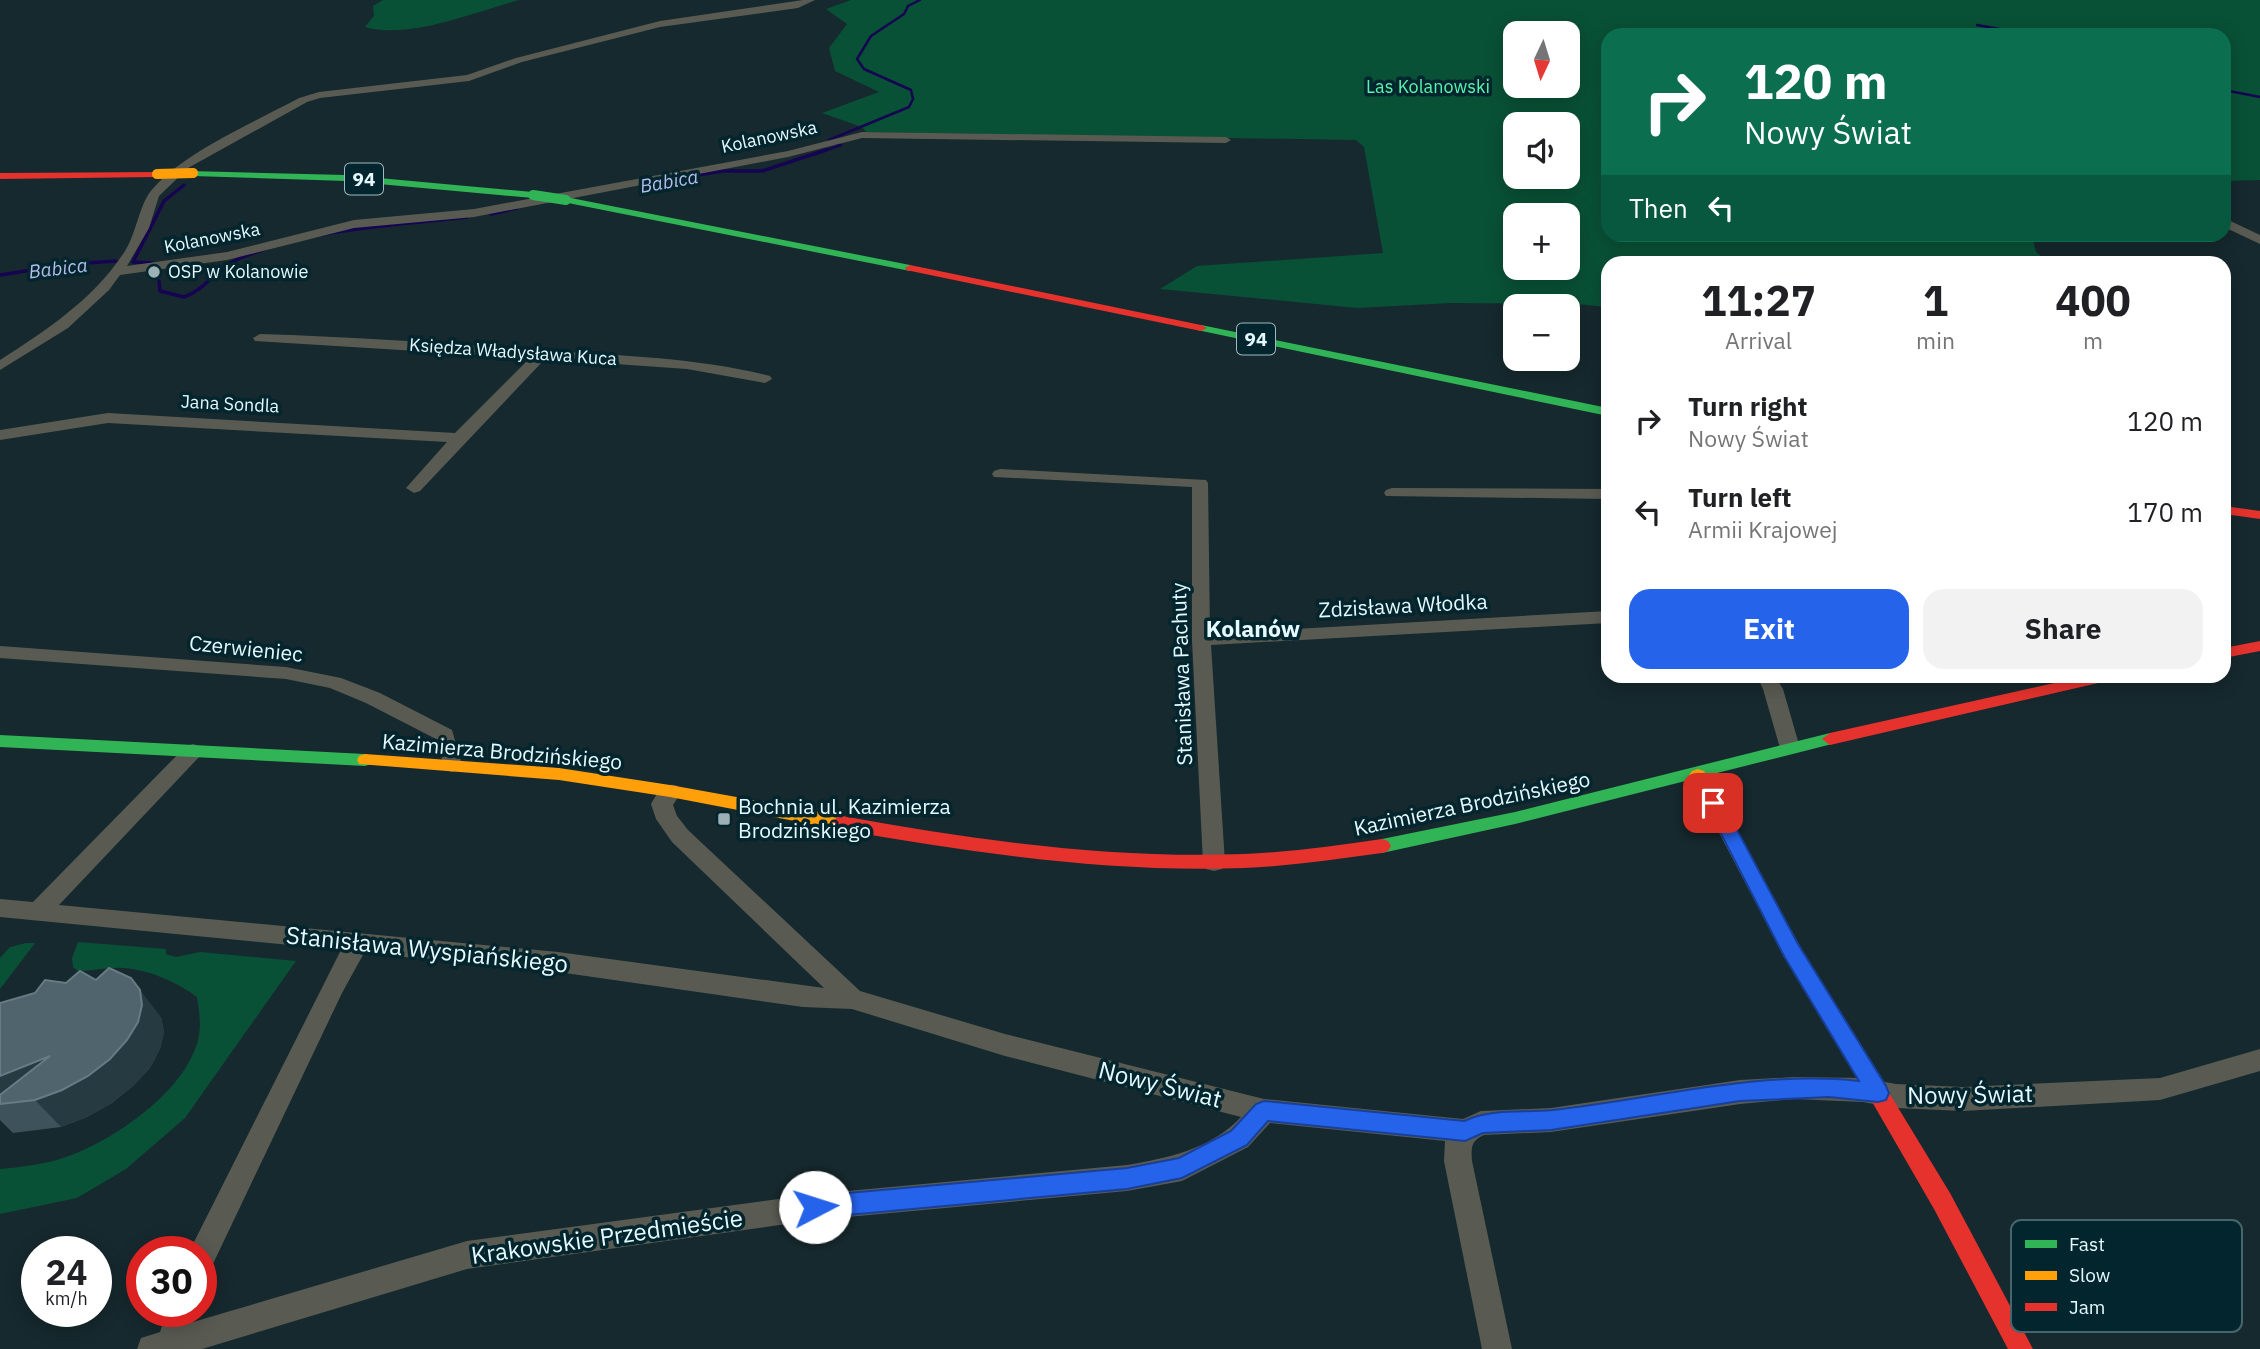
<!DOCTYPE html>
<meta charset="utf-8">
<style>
:root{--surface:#fff;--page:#f2f2f2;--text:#202124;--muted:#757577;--accent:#2563eb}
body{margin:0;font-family:"IBM Plex Sans",sans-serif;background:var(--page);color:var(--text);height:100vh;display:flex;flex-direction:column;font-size:26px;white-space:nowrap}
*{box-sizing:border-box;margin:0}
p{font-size:23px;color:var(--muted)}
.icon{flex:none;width:38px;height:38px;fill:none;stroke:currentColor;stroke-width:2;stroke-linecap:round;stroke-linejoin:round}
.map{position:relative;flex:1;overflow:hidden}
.details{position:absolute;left:1601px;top:256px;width:630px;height:427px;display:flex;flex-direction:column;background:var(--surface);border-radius:21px;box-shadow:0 4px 18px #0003}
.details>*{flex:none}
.hud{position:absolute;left:1601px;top:28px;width:630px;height:214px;border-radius:21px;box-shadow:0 4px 18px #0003;background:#0b6e4f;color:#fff;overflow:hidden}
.needle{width:46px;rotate:184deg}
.buttons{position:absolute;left:1503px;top:21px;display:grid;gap:14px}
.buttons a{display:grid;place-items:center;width:77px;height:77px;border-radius:14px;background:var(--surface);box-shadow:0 4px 18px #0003;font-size:35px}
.speed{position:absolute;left:21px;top:1236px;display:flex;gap:14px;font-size:35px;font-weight:700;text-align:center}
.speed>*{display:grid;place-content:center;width:91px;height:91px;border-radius:50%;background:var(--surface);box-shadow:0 4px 18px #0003;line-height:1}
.speed small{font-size:18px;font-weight:400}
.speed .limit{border:10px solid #d22;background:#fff;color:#111}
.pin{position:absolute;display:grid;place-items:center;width:60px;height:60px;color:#fff;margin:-30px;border-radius:14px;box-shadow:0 4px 10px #0006}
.me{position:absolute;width:77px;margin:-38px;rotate:85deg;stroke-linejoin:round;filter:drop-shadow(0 0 5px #0008)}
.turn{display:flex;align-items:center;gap:24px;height:147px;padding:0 28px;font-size:32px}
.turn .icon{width:91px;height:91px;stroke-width:2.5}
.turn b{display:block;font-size:49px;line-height:60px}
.then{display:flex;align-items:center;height:66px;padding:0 28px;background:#0003;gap:14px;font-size:26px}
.eta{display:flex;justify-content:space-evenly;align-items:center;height:119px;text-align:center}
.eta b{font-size:42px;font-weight:700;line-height:49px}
.button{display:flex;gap:14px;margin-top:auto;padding:14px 28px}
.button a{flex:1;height:80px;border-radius:21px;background:var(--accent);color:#fff;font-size:28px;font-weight:700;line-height:80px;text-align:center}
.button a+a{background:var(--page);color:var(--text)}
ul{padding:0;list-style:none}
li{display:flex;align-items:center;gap:21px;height:91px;padding:0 28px}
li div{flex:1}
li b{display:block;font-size:26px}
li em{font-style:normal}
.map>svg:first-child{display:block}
</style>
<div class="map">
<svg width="2260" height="1349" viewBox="0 0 2260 1349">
<rect width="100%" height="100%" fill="#16292e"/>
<g fill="#095136" fill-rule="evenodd">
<path d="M383 0H519C476 12 408 40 365 27L374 16 373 6Z"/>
<path d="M851 0H2260V180L2224 181V35H1608V234L2032 235 2036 252 2048 262H1608V307L1575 304 1451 303 1357 308 1160 289 1197 266 1383 253 1364 147 1356 140 866 132 862 127 822 113 879 92 835 71 829 48 847 24 826 9ZM1516 33H1568V86H1516ZM1516 124H1568V177H1516ZM1516 215H1568V268H1516Z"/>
<path d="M78 942 166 949V954L176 957 200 952 296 961 185 1118 126 1169 77 1198 0 1214V1169C23 1167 47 1164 69 1156 116 1139 190 1088 199 1035 201 1022 199 1010 197 997 177 982 149 970 124 968 109 967 93 971 78 971L73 967 72 958Z"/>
<polygon points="26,943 35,943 0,989 0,958 10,947"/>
</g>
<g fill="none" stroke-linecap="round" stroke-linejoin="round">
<g stroke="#160452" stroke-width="2.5">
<polyline points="1977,25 2033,35"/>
<polyline points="2224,90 2260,97"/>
<polyline points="829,140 909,107 913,99 911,90 864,69 857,59 871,36 904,14 908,6 920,0"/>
<polyline points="821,152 841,145 837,144"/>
</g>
<g stroke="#160452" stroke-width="3.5">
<polyline points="678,178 723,171 762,171 826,150"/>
<polyline points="491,214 517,208"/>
<polyline points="152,263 133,262 164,201 184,185"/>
<polyline points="0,275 71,264 116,261"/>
<path d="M159 281 160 291 184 297C205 290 216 269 236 260 309 228 390 226 467 217"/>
</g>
<g fill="#595b53" fill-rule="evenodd">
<path d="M803 0H815L798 8 660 27 522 62 469 81 320 98 307 102 188 168 159 196 149 228 127 266 227 252 354 220 474 209 788 151 862 132 1226 137 1231 140 1226 143 862 138 788 157 474 217 354 228 227 260 120 275 109 290 68 328 0 370V360C47 330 94 299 125 251 136 234 139 207 150 192 181 153 255 122 299 98L319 92 467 75 516 58 660 21Z"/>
<polygon points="2224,218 2260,235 2260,244 2224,227"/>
<path d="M260 334C358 337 455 344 553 351 626 356 699 358 770 376L772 379 765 383 687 369 545 359 420 491 414 493 406 488 447 442 108 423 0 440V430L108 413 455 433 530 358 255 341 253 338Z"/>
<polygon points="1000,469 1206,480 1208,483 1210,634 1608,611 1608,623 1211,645 1225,863 1222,869 1214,871 1206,869 1203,863 1192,640 1192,487 994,477 992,474 994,471"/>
<polygon points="1392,488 1608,489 1608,499 1386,496 1384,493 1386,490"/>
<polygon points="0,646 286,667 341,678 380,693 452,730 462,765 459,770 452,772 445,770 436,739 366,703 330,688 286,679 0,658"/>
<polygon points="1757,676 1775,676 1783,689 1800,748 1797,753 1783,753 1780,748 1763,689"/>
<path d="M193 744 200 746 203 751 200 756 59 905 558 952 824 988 672 842 656 819 651 804C658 792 663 781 678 786L682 791 673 805 677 816 688 830 860 991 1005 1034 1264 1099 1463 1119 1481 1111 1551 1108 1740 1080 1794 1077 1863 1078 1896 1084 1963 1087 2160 1078 2260 1049V1071L2160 1100 1963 1111 1896 1108 1863 1102 1794 1099 1740 1104 1551 1132 1484 1135C1471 1141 1471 1147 1472 1161L1512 1349H1482L1444 1161 1445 1141 1270 1123 1248 1147 1182 1181 1127 1191 815 1220 467 1269 202 1349H137L141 1338 160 1332 167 1311H197L193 1322 467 1241 815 1194 1127 1165C1168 1158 1211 1149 1241 1117L1005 1056 852 1009 803 1007 558 972 364 953 342 993 211 1268 201 1272V1251H190L191 1248 341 950 0 917V899L33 902 186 746Z"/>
</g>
<g fill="#30b455" fill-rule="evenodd">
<polygon points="190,171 346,175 533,192 538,195 533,198 346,181 193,176 190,175"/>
<polygon points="566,197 910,265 915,268 910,271 563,202 561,200"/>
<polygon points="1201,325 1608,408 1608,416 1197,330 1197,326"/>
<polygon points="1830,733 1836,735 1838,739 1836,743 1515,824 1382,853 1376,851 1373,846 1376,841 1382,839 1515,812"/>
<polygon points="0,735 365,754 371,756 373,760 371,764 365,766 0,747"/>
</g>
<g fill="#ff9f0a" fill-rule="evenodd">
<polygon points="365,754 559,768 670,785 842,816 848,818 851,823 848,828 842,830 670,797 559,780 359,764 357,760 359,756"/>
<polygon points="1698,769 1704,771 1798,944 1863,1050 1866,1056 1863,1062 1856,1065 1849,1062 1784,956 1689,775 1692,771"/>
</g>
<g fill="#e5322d" fill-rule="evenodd">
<polygon points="160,172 160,176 157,177 0,179 0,173"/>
<polygon points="910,265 1201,325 1207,328 1201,331 906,270 905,268"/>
<polygon points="2224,506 2260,511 2260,519 2224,514"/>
<polygon points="2260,641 2260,651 2224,658 2224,648"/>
<polygon points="2086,676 2115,676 2107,681 1830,745 1822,739 1830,733"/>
<path d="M842 816C975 840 1109 859 1244 854 1291 852 1336 846 1382 839L1388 841 1391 846 1388 851 1382 853C1336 859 1291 866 1244 868 1109 873 975 853 842 830L836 828 833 823 836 818Z"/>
<polygon points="1856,1047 1863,1050 1950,1193 2033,1349 2008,1349 1934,1209 1849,1062 1846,1056 1849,1050"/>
</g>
<polyline stroke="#30b455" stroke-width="10" points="533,195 566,200"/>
<polyline stroke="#ff9f0a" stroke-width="10" points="157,174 193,173"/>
</g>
<polygon fill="#3d525a" points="0,1003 161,1017 164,1032 160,1049 150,1068 133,1086 112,1103 87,1117 61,1127 13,1133 0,1120"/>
<g fill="#263a41">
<polygon points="140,990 161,1017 164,1032 160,1049 150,1068 133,1086 112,1103 87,1117 61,1127 35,1100"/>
<polygon points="50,1056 0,1104 0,1076"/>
</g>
<polygon fill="#4f646c" stroke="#677b83" stroke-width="2" points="109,968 131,978 140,990 142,1005 138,1022 127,1040 110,1059 88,1076 62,1090 35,1100 0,1104 0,1095 50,1056 0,1076 0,1003 35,993 45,980 66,983 80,971 96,980"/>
<path fill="#2563eb" stroke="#184099" stroke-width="2" d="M1713 796 1720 798 1798 944 1886 1086 1889 1093 1886 1100 1878 1102 1829 1097 1740 1101 1551 1130 1483 1133 1465 1141 1268 1121 1247 1145 1182 1178 1127 1189 815 1218 807 1215 803 1207 807 1200 815 1196 1127 1168 1179 1158 1231 1131 1256 1104 1264 1101 1464 1121C1491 1108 1523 1113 1553 1110 1655 1099 1756 1070 1859 1081L1784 956 1705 803 1707 798Z"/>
<g fill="#9db0b6" stroke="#02252e" stroke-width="2.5">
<circle cx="154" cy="272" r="7"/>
<rect x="717" y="812" width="14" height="14" rx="3.5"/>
</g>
<g text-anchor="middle" stroke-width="7" stroke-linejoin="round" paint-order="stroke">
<g font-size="18" fill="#59f5ad" stroke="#02252e">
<text x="1428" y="93">Las Kolanowski</text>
</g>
<g font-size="18" fill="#e6f9ff" stroke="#02252e">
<text transform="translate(769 137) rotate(-12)" y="6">Kolanowska</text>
<text transform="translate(212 238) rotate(-11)" y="6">Kolanowska</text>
<text transform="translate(513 352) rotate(4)" y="6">Księdza Władysława Kuca</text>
<text transform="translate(230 404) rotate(3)" y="6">Jana Sondla</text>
</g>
<g font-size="18" fill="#e6f9ff" stroke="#02252e" text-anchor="start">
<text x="168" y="278">OSP w Kolanowie</text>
</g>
<g fill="#02252e" stroke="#a2b9c0" stroke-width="2">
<rect x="345" y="163.5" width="38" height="31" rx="5"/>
<rect x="1237" y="323.5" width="38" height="31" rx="5"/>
</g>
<g font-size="19" font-weight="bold" fill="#e6f9ff">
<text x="364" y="186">94</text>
<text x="1256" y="346">94</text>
</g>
<g font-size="19" font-style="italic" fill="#b6bceb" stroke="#02252e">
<text transform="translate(669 181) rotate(-10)" y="7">Babica</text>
<text transform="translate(58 268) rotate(-7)" y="7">Babica</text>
</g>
<g font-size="21" fill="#e6f9ff" stroke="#02252e">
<text transform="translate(1403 606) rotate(-3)" y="7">Zdzisława Włodka</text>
<text transform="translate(246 649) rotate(6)" y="7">Czerwieniec</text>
<text transform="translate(1182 674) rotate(-92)" y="7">Stanisława Pachuty</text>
<text transform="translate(502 752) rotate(5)" y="7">Kazimierza Brodzińskiego</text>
<text transform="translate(1472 804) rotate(-12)" y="7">Kazimierza Brodzińskiego</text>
</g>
<g font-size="21" fill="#e6f9ff" stroke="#02252e" text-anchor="start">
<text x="738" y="814">Bochnia ul. Kazimierza<tspan x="738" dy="24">Brodzińskiego</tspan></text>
</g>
<g font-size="23" font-weight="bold" fill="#e6f9ff" stroke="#02252e">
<text x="1253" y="637">Kolanów</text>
</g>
<g font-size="24" fill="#e6f9ff" stroke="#02252e">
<text transform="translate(427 950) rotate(6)" y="8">Stanisława Wyspiańskiego</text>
<text transform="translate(1160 1085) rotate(14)" y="8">Nowy Świat</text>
<text transform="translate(1970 1095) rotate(-1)" y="8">Nowy Świat</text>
<text transform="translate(607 1237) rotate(-8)" y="8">Krakowskie Przedmieście</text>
</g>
</g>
<rect x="2011" y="1220" width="231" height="112" rx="10" fill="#02252e" stroke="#46656d" stroke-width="2"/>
<rect x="2025" y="1240" width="32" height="8" fill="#30b455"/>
<rect x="2025" y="1271" width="32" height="9" fill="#ff9f0a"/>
<rect x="2025" y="1303" width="32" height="8" fill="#e5322d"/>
<g font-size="19" fill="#e6f9ff">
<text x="2069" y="1251">Fast</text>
<text x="2069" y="1282">Slow</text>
<text x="2069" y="1314">Jam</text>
</g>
</svg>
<div class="buttons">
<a><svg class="needle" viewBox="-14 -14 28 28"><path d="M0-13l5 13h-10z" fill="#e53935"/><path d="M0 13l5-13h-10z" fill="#757577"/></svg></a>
<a><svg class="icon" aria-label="sound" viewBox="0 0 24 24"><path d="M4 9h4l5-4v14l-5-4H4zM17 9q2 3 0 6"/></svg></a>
<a>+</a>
<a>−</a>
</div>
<div class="speed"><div>24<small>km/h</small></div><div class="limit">30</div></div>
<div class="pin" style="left:1713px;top:803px;background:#d93025"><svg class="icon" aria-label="arrive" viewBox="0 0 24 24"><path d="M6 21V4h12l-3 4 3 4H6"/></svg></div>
<svg class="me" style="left:815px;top:1207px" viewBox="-20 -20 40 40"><circle r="19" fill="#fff"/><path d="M0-13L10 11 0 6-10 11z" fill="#2563eb"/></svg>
<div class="hud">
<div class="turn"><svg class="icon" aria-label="right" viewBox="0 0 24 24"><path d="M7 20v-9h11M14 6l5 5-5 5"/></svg><div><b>120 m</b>Nowy Świat</div></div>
<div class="then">Then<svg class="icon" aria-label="left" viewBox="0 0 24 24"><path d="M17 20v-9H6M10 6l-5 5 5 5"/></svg></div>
</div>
<section class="details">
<div class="eta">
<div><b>11:27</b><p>Arrival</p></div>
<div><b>1</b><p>min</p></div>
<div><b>400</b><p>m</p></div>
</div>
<ul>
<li><svg class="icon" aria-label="right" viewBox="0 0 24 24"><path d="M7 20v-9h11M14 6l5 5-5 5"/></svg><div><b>Turn right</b><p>Nowy Świat</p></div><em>120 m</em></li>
<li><svg class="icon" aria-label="left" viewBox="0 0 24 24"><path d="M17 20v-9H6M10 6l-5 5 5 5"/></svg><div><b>Turn left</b><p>Armii Krajowej</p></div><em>170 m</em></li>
</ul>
<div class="button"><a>Exit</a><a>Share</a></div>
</section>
</div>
